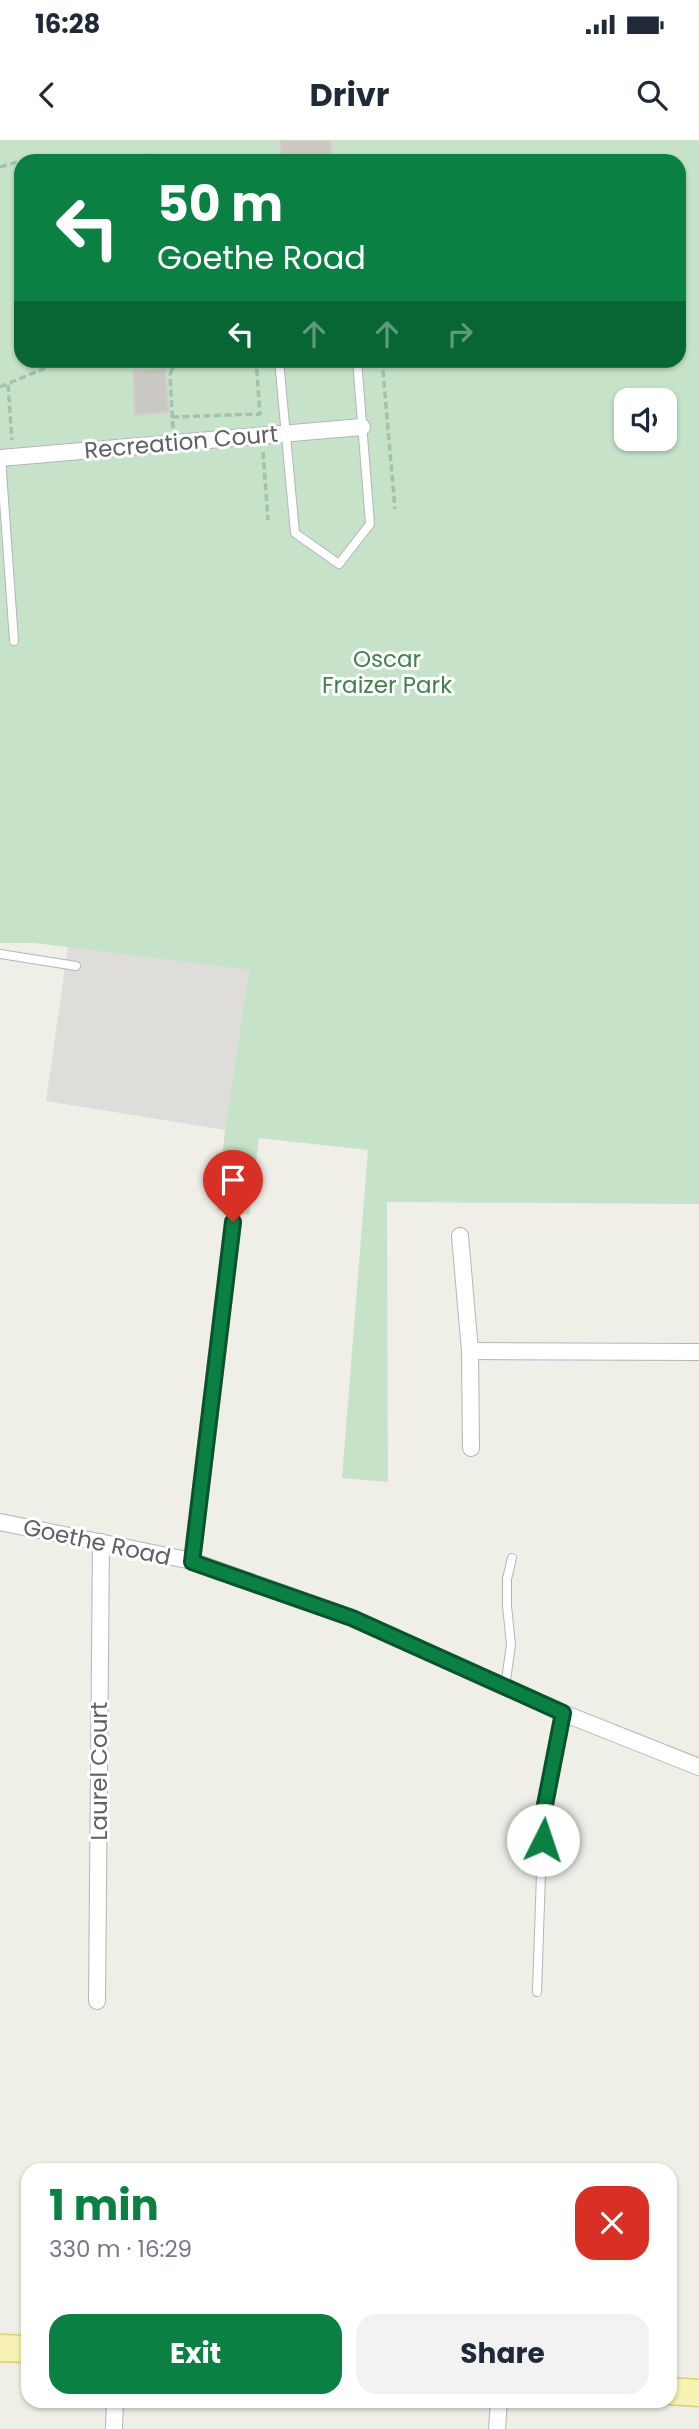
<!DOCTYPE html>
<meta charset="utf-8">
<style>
:root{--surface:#fff;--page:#f2f2f3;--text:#1f2937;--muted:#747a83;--accent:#0b8043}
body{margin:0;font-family:Poppins,sans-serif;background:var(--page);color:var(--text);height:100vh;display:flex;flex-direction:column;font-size:26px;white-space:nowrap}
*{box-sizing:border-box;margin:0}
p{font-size:23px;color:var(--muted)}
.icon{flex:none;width:38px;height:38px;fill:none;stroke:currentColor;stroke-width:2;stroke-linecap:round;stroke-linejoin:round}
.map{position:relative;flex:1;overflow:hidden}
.panel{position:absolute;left:21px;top:2023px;width:656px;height:245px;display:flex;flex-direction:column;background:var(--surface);border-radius:21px;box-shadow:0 2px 5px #0004}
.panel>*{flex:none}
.top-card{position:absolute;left:14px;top:14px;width:672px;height:214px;border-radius:21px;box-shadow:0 2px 5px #0004;background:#0b8043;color:#fff;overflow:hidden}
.controls{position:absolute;left:614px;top:248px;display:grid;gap:14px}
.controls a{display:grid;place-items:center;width:63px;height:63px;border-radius:14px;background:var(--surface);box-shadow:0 2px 5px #0004;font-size:35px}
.pin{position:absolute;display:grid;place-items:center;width:60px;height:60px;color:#fff;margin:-72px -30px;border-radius:50% 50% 50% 0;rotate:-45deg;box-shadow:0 0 7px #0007}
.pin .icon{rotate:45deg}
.me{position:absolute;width:77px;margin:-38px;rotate:4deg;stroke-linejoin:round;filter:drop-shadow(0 0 5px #0008)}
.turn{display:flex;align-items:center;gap:24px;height:147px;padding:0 28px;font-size:32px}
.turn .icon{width:91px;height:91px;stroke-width:2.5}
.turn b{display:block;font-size:49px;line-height:60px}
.lanes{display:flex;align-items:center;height:66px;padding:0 28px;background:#0003;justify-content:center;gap:35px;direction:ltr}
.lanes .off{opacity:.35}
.round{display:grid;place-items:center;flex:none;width:74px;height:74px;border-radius:21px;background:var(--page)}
.head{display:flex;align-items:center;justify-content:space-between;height:119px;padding:0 28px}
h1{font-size:42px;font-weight:700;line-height:52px;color:var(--accent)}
.primary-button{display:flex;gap:14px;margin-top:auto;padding:14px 28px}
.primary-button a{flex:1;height:80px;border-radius:21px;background:var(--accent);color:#fff;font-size:28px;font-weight:700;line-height:80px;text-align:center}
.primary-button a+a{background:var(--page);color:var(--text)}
.status{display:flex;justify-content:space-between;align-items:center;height:49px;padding:0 35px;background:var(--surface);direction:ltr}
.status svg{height:19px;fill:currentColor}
header{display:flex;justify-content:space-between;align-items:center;height:91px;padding:0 28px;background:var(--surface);font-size:32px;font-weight:700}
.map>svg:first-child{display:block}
</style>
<div class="status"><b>16:28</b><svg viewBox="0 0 49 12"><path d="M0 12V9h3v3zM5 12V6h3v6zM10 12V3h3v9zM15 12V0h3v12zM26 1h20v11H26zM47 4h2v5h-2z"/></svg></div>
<header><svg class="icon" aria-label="back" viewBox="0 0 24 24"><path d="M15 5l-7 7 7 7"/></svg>Drivr<svg class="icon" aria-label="search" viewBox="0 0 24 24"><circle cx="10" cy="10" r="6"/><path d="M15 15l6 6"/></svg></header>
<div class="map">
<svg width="699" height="2289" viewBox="0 0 699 2289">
<rect width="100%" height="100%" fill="#efeee7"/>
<polygon fill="#deddd9" points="68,807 249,830 225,990 46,961"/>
<path fill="#c6e3ca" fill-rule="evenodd" d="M0 0H699V1064L387 1062 388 1342 342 1338 368 1010 259 998 249 1075 217 1070 225 990 249 830 34 803H0ZM21 21H679V220H21ZM626 261H665V299H626Z"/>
<g fill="#cac8c3" stroke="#d3d0c6" stroke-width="2">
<polygon points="280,0 331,0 332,18 347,18 347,21 282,21"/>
<polygon points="165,229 169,272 135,275 133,231"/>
</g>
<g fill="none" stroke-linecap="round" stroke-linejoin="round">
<defs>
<g id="lane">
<polyline points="279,220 295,393 339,424 370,384 357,220"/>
<polyline points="1,318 14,501"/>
<polyline points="0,814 76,826"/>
<polyline points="505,1547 511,1505 507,1466 507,1439 512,1418"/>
<polyline points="537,1852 543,1675 563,1573"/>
</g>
<g id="street">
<polyline points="0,318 362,287"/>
<polyline points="460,1096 470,1211 471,1308"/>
<polyline points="470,1211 699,1212"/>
<polyline points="0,1382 192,1421 352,1478 563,1573 699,1627"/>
<polyline points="192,1421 233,1082"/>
<polyline points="97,1861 101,1402"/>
<polyline points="114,2289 115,2261"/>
<polyline points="497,2289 499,2261"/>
</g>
<g id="primary">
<polyline points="0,2208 28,2209"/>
<polyline points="670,2251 699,2253"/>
</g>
</defs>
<use href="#lane" stroke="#b4b5ba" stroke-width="10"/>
<use href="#street" stroke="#b4b5ba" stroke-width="18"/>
<use href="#primary" stroke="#e2cf6d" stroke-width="29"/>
<g stroke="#a0c3ae" stroke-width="3.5" stroke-dasharray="7 3.5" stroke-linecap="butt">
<path d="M127 21C142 12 160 15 176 21"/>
<polyline points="0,27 31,18 44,21"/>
<polyline points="382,220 395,369"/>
<polyline points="172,229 170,235 173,289"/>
<polyline points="172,229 181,220"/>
<polyline points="8,245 12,300"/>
<polyline points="0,247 55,224 160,221 172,229"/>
<polyline points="172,277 260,274 256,220"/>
<polyline points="263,312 268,380"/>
</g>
<use href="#lane" stroke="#fff" stroke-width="8"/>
<use href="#street" stroke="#fff" stroke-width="16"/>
<use href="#primary" stroke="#f6f3b4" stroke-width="26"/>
</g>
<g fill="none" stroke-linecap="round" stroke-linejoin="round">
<defs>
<polyline id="route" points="233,1082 192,1422 352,1478 563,1573 543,1675 543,1700"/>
</defs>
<use href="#route" stroke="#07532c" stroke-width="18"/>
<use href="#route" stroke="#0b8043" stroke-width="12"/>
</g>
<g text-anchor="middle" stroke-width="6" stroke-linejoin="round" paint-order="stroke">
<g font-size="23" fill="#5e6065" stroke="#fff">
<text transform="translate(181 302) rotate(-5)" y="8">Recreation Court</text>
<text transform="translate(97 1402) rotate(12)" y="8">Goethe Road</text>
<text transform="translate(99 1631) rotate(-90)" y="8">Laurel Court</text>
</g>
<g font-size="23" fill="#40824b" stroke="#fff">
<text x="387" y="527">Oscar<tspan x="387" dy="26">Fraizer Park</tspan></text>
</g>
</g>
</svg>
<div class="controls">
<a><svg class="icon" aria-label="sound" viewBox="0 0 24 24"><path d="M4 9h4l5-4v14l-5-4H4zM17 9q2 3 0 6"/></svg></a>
</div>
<div class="pin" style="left:233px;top:1082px;background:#d93025"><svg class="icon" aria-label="arrive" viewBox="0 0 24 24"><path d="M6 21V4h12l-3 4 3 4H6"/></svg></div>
<svg class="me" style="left:543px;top:1700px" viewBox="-20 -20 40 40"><circle r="19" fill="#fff"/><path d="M0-13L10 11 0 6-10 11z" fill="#0b8043"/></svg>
<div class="top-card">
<div class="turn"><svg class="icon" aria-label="left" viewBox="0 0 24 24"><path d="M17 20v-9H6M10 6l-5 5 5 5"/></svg><div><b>50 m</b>Goethe Road</div></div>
<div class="lanes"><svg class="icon" aria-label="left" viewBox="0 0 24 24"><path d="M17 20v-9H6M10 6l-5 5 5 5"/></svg><svg class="icon off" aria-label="ahead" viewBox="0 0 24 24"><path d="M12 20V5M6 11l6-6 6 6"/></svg><svg class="icon off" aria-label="ahead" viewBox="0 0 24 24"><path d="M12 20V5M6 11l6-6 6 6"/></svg><svg class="icon off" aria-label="right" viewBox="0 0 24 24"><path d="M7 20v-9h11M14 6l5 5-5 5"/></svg></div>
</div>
<section class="panel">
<div class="head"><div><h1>1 min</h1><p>330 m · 16:29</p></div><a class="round" style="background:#d93025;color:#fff"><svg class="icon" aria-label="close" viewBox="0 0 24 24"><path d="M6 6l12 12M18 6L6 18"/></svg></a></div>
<div class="primary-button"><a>Exit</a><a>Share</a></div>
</section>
</div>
